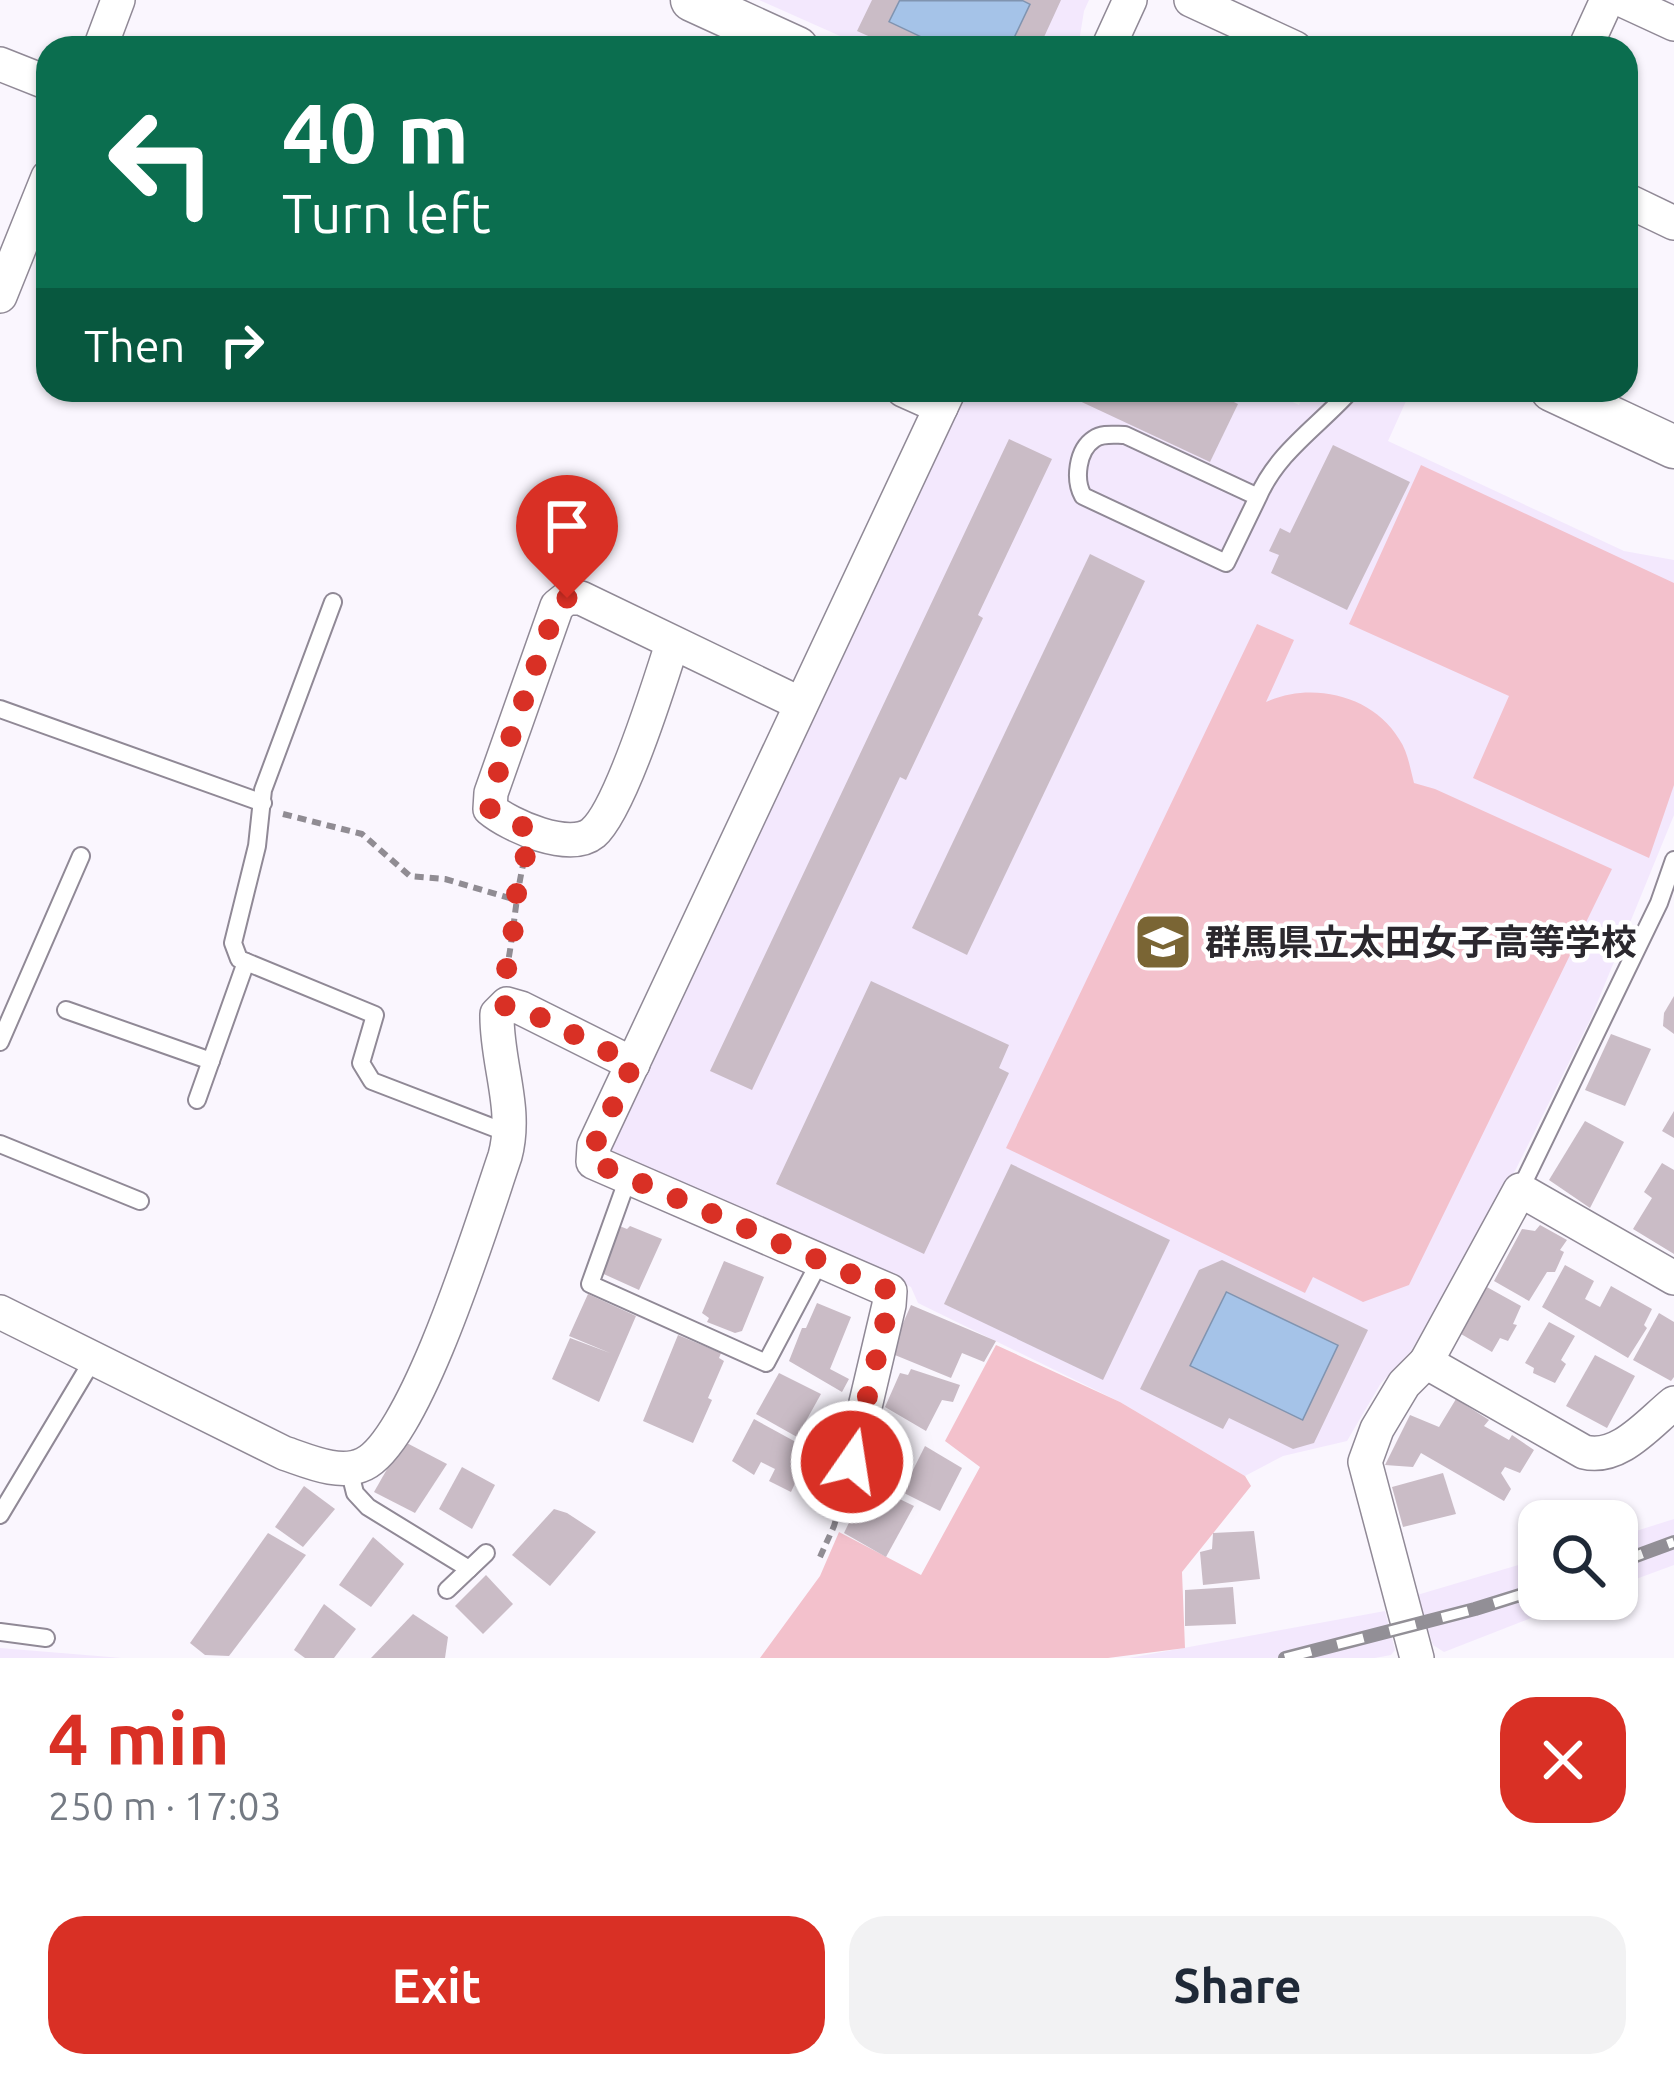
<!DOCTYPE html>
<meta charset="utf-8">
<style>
:root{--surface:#fff;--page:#f2f2f3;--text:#1f2937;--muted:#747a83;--accent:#d93025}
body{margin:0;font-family:Ubuntu,"Noto Sans JP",sans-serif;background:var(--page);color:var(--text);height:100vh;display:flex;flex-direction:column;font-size:45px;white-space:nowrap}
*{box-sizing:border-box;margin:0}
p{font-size:39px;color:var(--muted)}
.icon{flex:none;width:66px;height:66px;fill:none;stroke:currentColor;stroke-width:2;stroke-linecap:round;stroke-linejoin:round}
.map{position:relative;height:1658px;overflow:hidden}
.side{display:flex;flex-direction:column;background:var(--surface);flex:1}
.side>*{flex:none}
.top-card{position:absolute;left:36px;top:36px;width:1602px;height:366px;border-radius:36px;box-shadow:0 3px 9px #0004;background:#0b6e4f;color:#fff;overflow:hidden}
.tools{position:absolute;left:1518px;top:1500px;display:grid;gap:24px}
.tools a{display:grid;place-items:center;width:120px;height:120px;border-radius:24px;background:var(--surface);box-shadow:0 3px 9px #0004;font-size:60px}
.pin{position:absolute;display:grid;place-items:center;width:102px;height:102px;color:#fff;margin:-123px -51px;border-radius:50% 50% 50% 0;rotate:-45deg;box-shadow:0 0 12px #0007}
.pin .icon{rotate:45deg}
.me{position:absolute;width:132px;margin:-66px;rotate:13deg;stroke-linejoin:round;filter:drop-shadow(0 0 9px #0008)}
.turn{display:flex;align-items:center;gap:42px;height:252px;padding:0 48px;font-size:54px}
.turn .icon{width:156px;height:156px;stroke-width:2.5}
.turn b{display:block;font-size:84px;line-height:102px}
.then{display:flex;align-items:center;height:114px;padding:0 48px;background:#0003;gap:24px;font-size:45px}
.round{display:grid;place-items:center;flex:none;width:126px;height:126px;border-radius:36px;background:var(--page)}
.head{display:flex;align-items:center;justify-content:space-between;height:204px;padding:0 48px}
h1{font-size:72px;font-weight:600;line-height:90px;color:var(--accent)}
.action{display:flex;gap:24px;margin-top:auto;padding:24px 48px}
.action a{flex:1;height:138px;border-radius:36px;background:var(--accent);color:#fff;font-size:48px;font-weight:600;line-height:138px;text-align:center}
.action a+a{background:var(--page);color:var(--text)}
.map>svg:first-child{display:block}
</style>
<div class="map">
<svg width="1674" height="1658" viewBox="0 0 1674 1658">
<rect width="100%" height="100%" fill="#faf6fe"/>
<g fill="#f3e8fd">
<polygon points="759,0 1089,0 1084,11 1078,48 867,48"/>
<polygon points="964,390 1267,390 1299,405 1306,390 1411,390 1388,441 1624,551 1674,560 1674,815 1591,1018 1516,1169 1411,1351 1381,1383 1347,1441 1283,1456 1245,1476 1120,1402 918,1303 911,1287 767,1219 606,1156"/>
<polygon points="1674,1519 1674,1565 1617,1586 1617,1537"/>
<polygon points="1539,1559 1539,1599 1580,1599 1444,1652 1433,1645 1417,1595"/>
<polygon points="1385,1611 1395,1650 1391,1655 1375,1658 1129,1658"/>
<polygon points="0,1648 122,1658 0,1658"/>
</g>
<g fill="#f3c1cc">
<polygon points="1421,465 1674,583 1674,785 1649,858 1473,778 1509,696 1349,624"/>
<path d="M1257 624 1294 640 1266 702C1311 681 1373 695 1399 739 1408 752 1410 768 1414 783L1435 789 1612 869 1409 1285 1363 1302 1313 1277 1305 1293 1006 1148Z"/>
<polygon points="996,1345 1120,1402 1245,1476 1251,1486 1182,1572 1185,1648 1108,1658 760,1658 820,1576 839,1532 921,1575 980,1467 945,1441"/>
</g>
<g fill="#a5c3e8" stroke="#8094b0" stroke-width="3">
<polygon points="899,0 1023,0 1031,4 1010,48 943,48 888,22"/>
<polygon points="1226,1291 1339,1345 1303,1421 1189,1366"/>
</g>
<g fill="#cabcc6" fill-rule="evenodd">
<polygon points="872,0 899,0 888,22 943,48 895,48 857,31"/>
<polygon points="1023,0 1061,0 1039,48 1010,48 1031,4"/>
<polygon points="1056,390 1209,390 1238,404 1210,462"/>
<polygon points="1009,439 1052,459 978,615 983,618 906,780 900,777 752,1090 710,1071"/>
<polygon points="1333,445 1410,482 1347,610 1271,573 1279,555 1269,551 1280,528 1290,533"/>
<polygon points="1090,554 1145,581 967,955 912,928"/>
<polygon points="871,981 1009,1045 999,1068 1009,1073 924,1254 776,1184"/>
<polygon points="1674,996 1674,1034 1663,1026 1664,1013"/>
<polygon points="1611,1034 1651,1049 1625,1106 1585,1090"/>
<polygon points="1674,1111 1674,1138 1662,1131"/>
<polygon points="1585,1121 1624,1142 1590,1208 1549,1180"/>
<polygon points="1662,1163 1674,1170 1674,1254 1633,1229 1652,1198 1644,1192"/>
<polygon points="1011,1164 1170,1240 1103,1380 944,1304"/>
<polygon points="617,1225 627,1229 630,1226 662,1239 639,1290 597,1271"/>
<polygon points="1540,1225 1567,1240 1560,1250 1564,1252 1555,1272 1547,1272 1529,1301 1494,1281 1522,1229 1535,1231"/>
<path d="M1222 1260 1368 1330 1314 1443 1293 1449 1229 1418 1223 1429 1140 1389 1199 1270ZM1226 1291 1339 1345 1303 1421 1189 1366Z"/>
<polygon points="724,1261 764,1277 742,1331 735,1333 707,1322 709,1318 702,1313"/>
<polygon points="1565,1265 1594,1281 1585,1299 1600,1307 1611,1286 1652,1309 1644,1325 1647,1328 1628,1358 1542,1307"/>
<polygon points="1485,1286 1521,1306 1513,1324 1517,1325 1508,1341 1500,1338 1492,1352 1461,1334"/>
<polygon points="588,1294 636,1316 599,1402 552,1379 570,1338 610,1353 569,1336"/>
<polygon points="817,1303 851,1317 830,1369 849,1379 842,1392 789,1361 802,1328 806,1328"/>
<polygon points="911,1305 996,1341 984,1362 962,1353 951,1378 890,1353"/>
<polygon points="1659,1313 1674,1322 1674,1377 1671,1381 1633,1360"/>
<polygon points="1549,1322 1575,1336 1561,1360 1566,1364 1555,1383 1533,1373 1534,1368 1525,1363"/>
<polygon points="678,1335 721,1353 719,1358 724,1361 708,1398 712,1400 693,1443 643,1421"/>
<polygon points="1595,1355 1635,1376 1607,1428 1566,1406"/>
<polygon points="911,1369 960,1385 953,1402 942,1400 926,1431 885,1407 900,1373 908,1375"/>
<polygon points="779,1373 821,1394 797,1437 756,1414"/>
<polygon points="1456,1399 1489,1420 1484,1426 1509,1440 1512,1435 1534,1450 1520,1473 1505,1467 1501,1473 1511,1489 1504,1501 1421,1453 1413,1467 1385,1465 1410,1415 1439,1427"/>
<polygon points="754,1419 805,1447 796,1471 800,1473 791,1492 769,1481 775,1469 761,1462 754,1475 732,1461"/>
<polygon points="403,1441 447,1464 415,1513 374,1492"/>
<polygon points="925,1446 962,1468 940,1511 902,1492"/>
<polygon points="462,1467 495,1485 472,1529 439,1509"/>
<polygon points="1443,1473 1456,1514 1403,1527 1392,1487"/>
<polygon points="304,1486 335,1509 303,1547 275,1527"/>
<polygon points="881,1490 914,1506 886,1557 844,1533 858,1504"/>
<polygon points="554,1509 567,1513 596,1532 550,1586 512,1555"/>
<polygon points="1254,1531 1260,1579 1203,1585 1200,1552 1212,1549 1213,1533"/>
<polygon points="268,1533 306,1555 229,1656 205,1655 190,1643"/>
<polygon points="373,1537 404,1564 371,1607 339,1585"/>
<polygon points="486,1575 513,1604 483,1634 455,1606"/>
<polygon points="1233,1587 1236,1624 1185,1626 1185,1590"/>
<polygon points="324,1604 356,1629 334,1658 305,1658 294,1650"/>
<polygon points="413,1614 448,1637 445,1658 371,1658"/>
</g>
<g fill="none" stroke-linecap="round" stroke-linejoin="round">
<defs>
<g id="service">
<path d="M1258 497 1125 435C1114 435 1102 433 1094 439 1077 450 1074 480 1083 496L1226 563 1258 497C1278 451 1319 426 1351 390"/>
<polyline points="333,602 263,790 257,846 233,943 239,959 375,1015 361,1063 372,1081 510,1134"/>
<polyline points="0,709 263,803"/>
<polyline points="66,1010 211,1061"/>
<polyline points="0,1042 81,856"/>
<polyline points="197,1100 246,962"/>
<polyline points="0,1144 140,1201"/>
<polyline points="628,1178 590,1284 766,1363 820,1261"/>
<polyline points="1520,1190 1659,903 1674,860"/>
<polyline points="349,1469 355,1493 368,1507 469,1569"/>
<polyline points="0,1515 94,1358"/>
<polyline points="447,1590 486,1553"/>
<polyline points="0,1632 46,1638"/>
</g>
<g id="minor">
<polyline points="1191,0 1295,48"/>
<polyline points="1622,0 1674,24"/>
<polyline points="100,48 118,0"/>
<polyline points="1108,48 1130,0"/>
<polyline points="1585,48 1607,0"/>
<polyline points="0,64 48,83"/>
<polyline points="1626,200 1674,223"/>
<polyline points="0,296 48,177"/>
<polyline points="903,390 941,407"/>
<path d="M672 644C660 682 620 810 593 833 570 852 510 826 490 809L491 793 557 606 567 598H581L801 704"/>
<path d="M0 1312 284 1453C308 1461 340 1476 364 1464 417 1438 484 1217 505 1156 518 1108 496 1062 497 1014L507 1004 521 1008 633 1064"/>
<polyline points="1426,1362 1520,1190 1674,1278"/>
<polyline points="852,1462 889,1305 890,1291 593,1162 594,1146 949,390"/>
<path d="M1417 1658 1365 1462 1377 1429 1404 1384 1426 1362 1584 1452C1619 1461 1649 1423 1674 1403"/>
</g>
<g id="tertiary">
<polyline points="692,0 797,48"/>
<polyline points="1552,390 1674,447"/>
</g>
</defs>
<use href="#service" stroke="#908996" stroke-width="20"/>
<use href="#minor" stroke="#908996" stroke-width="36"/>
<use href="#tertiary" stroke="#908996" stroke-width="45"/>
<g stroke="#908c93" stroke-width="6" stroke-dasharray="9 6" stroke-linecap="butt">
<polyline points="283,814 362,834 410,876 445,879 516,900"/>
<path d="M506 972C514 935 515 898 524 861"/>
<polyline points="820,1557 834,1526 845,1488"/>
</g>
<use href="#service" stroke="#fff" stroke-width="16"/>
<use href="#minor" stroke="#fff" stroke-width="33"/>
<use href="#tertiary" stroke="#fff" stroke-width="42"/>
<defs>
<g id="rail">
<polyline points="1617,1563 1674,1542"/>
<polyline points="1285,1658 1475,1609 1539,1589"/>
</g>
</defs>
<use href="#rail" stroke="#928f96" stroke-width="14"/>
<use href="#rail" stroke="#fff" stroke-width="9" stroke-dasharray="27" stroke-linecap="butt"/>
</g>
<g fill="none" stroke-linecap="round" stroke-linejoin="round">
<polyline stroke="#d93025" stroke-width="21" stroke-dasharray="0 37.8" points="567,598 557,606 491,793 490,809 502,819 532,830 517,889 512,943 503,986 505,1006 521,1008 633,1064 594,1146 593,1162 890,1291 889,1305 852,1462"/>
</g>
<defs>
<symbol id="school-square" viewBox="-11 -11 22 22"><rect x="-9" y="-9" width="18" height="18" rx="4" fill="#7a6534" stroke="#fff"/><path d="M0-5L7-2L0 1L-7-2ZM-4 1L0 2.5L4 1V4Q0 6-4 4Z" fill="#fff"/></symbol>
</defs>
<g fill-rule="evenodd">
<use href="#school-square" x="1130" y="909" width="66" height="66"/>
</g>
<g text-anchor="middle" stroke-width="9" stroke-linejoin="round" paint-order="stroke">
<g font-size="36" font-weight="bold" fill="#2b282e" stroke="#fff" text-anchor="start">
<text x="1205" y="955">群馬県立太田女子高等学校</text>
</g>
</g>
</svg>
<div class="tools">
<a><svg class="icon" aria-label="search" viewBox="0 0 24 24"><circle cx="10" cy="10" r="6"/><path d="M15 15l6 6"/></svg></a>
</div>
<div class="pin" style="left:567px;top:598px;background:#d93025"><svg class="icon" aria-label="arrive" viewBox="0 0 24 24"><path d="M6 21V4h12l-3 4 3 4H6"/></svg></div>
<svg class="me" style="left:852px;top:1462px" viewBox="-20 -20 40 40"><circle r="17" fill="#d93025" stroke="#fff" stroke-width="3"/><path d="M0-11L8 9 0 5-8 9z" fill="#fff"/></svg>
<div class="top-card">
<div class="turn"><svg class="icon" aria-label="left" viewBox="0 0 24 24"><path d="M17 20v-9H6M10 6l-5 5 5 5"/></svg><div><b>40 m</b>Turn left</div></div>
<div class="then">Then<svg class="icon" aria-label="right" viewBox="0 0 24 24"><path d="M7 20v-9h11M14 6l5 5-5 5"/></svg></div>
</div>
</div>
<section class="side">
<div class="head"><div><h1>4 min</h1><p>250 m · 17:03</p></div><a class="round" style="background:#d93025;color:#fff"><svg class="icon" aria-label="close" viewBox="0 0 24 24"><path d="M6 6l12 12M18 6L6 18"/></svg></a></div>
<div class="action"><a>Exit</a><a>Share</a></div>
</section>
